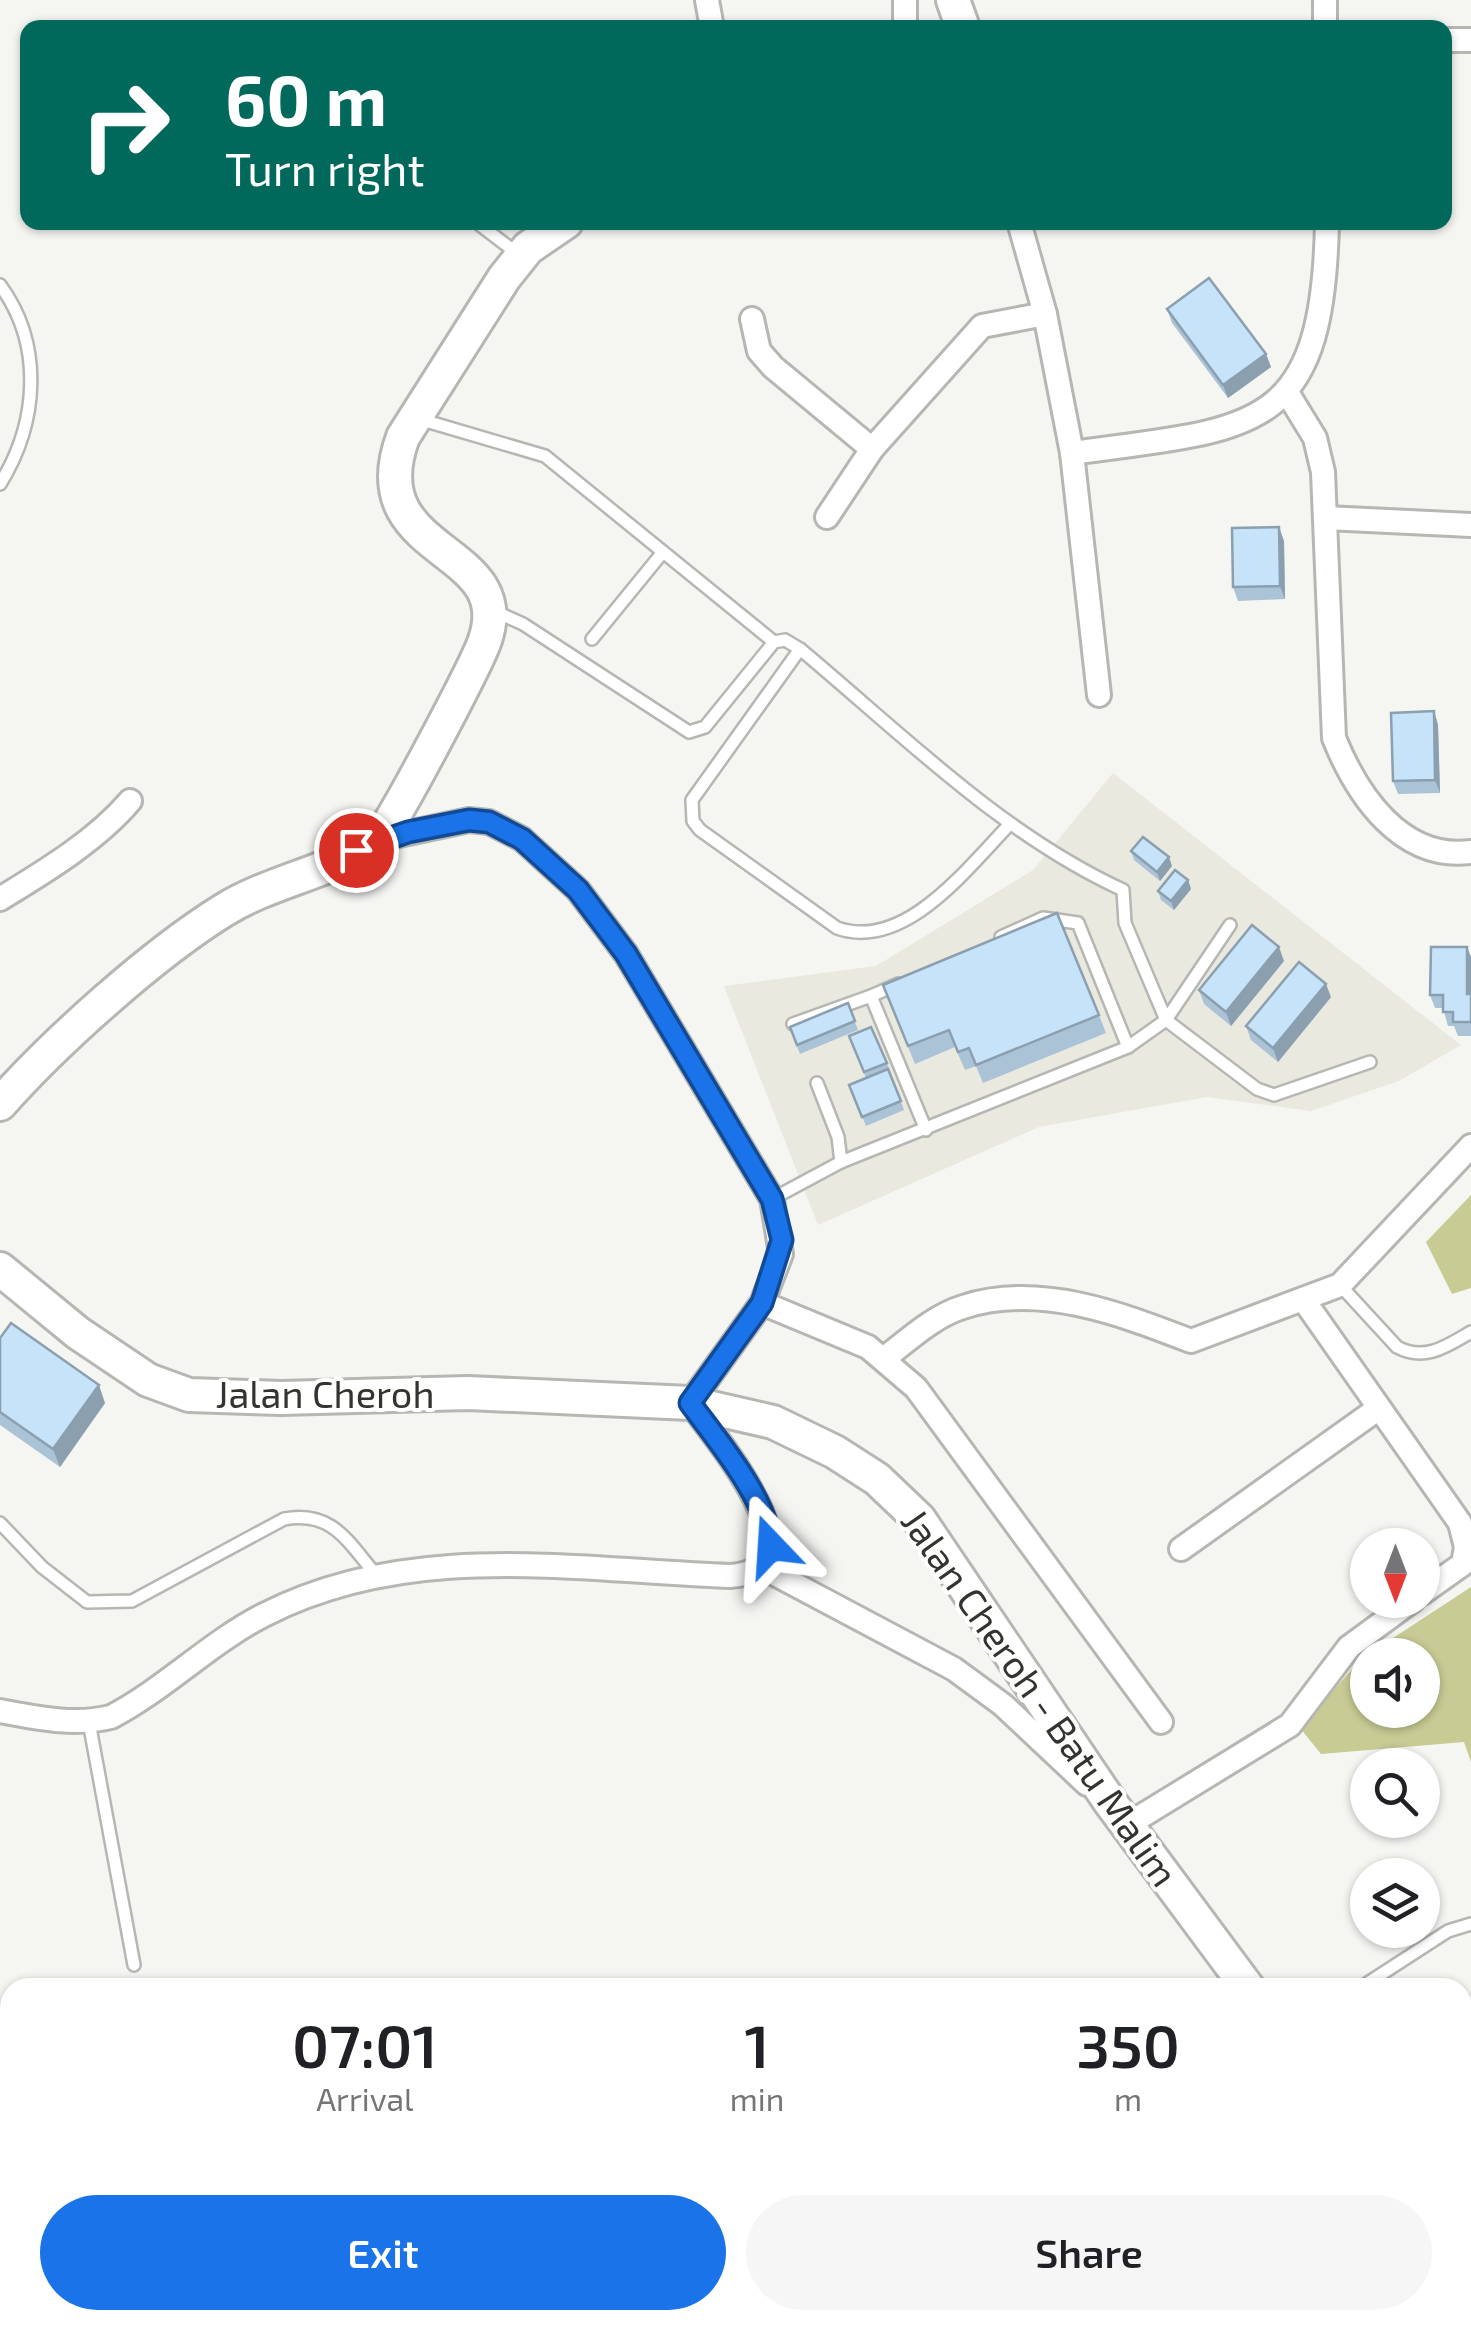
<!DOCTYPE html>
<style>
:root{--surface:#fff;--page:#f6f6f6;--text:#202124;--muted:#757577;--accent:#1a73e8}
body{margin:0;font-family:"Exo 2",sans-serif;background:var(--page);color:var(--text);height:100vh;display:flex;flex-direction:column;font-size:38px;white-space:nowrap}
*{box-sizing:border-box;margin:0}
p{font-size:32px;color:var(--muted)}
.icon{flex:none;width:55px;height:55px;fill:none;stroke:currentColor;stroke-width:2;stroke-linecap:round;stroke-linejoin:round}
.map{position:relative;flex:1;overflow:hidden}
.panel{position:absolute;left:0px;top:1978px;width:1472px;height:352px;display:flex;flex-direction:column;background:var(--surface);border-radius:30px 30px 0 0;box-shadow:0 2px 8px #0004}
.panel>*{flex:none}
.hud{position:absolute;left:20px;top:20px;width:1432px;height:210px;border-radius:20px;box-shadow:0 2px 8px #0004;background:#00695c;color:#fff;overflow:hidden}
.needle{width:65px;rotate:180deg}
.tools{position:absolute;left:1350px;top:1528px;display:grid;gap:20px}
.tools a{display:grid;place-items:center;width:90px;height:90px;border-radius:50%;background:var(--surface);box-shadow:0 2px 8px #0004;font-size:50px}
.pin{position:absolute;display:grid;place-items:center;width:85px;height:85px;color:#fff;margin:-42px;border:5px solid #fff;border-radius:50%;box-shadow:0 2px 10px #0007}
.me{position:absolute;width:110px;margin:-55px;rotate:340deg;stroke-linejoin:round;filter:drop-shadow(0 0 8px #0008)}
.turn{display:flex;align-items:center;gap:35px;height:210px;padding:0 40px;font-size:45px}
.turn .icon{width:130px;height:130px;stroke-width:2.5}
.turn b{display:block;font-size:70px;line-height:85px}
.eta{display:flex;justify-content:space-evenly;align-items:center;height:170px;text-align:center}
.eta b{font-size:60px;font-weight:600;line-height:70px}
.cta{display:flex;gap:20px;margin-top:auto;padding:20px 40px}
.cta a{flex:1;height:115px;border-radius:60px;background:var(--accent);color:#fff;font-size:40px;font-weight:600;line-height:115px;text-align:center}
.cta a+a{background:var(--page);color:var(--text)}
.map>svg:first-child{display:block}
</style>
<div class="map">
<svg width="1471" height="2328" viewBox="0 0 1471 2328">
<rect width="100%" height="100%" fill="#f5f6f2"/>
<g fill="#e9e9df">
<polygon points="1113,773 1461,1045 1399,1081 1311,1111 1207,1097 1039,1127 818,1225 724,986 876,966 1033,870"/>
<polygon points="912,2320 1343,2320 1344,2328 912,2328"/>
</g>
<g fill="#c8cb94" fill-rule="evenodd">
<polygon points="1471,1195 1471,1288 1452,1294 1426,1242"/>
<path d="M1471 1587V1762L1464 1742 1321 1754 1300 1728 1361 1659ZM1368 1655H1422V1710H1368Z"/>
</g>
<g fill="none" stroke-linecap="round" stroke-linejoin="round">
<defs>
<g id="lane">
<polyline points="476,222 518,254"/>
<path d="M0 285C44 345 38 423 0 484"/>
<polyline points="419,419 545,456 774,642"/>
<path d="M492 610 523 624 689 732 705 727 774 642 785 640 800 649C902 734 1001 834 1123 890L1125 923 1166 1020"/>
<polyline points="592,639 663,552"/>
<path d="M800 649 692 800 693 821 700 830 837 928C905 952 968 867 1010 824"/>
<polyline points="1001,937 1043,918 1078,923 1128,1047"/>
<polyline points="898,984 871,996 926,1130"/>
<polyline points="1166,1020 1230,925"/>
<polyline points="793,1024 871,996"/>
<polyline points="817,1083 838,1137 841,1162"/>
<polyline points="772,1199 841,1162 1128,1047 1166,1020 1257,1089 1274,1095 1370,1062"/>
<path d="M1340 1285 1397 1347C1425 1362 1447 1346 1471 1332"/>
<path d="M0 1523 42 1567 87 1602 132 1601 284 1519C334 1510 348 1543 378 1577"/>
<polyline points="89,1722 134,1965"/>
<polyline points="1360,1988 1448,1931 1471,1924"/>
<polyline points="852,2328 859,2320"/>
</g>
<g id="street">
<polyline points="707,0 712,28"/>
<polyline points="905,0 905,28"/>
<polyline points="1325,0 1325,28"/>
<polyline points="1445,40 1471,40"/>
<polyline points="1019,222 1045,314 1072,453 1099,695"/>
<polyline points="752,319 759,351 773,367 872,449"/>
<path d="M1288 394 1315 438 1323 472 1334 738C1357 795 1401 861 1471 852"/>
<path d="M1072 453C1255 428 1323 435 1327 222"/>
<polyline points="827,517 872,449 982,326 1045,314"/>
<polyline points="1326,518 1471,525"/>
<path d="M0 899C44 872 96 841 130 801"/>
<polyline points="1303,1299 1460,1523 1466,1547 1463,1564 1422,1593"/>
<polyline points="762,1303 868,1347 916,1388 1161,1722"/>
<path d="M885 1358C909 1339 934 1316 963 1307 1039 1282 1121 1314 1191 1341L1340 1285 1471 1146"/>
<polyline points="1181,1549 1379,1408"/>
<polyline points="760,1566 954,1669 1003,1705 1087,1784"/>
<path d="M0 1711C38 1718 73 1726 111 1717 165 1689 209 1643 264 1615 410 1540 574 1570 730 1576 827 1569 714 1436 690 1403L762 1303 781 1254 772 1199 626 954 578 890 522 839 489 822 469 820 380 839"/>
<polyline points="1127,1825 1290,1725 1349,1647 1413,1600"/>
<polyline points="1462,2247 1471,2255"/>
<polyline points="1435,2328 1471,2325"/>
</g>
<g id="secondary">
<polyline points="953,0 963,28"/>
<path d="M0 1104C56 1041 153 954 224 910 271 881 331 872 377 841 388 833 478 662 485 640 518 544 358 558 403 437L504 278 528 248 566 222"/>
<polyline points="0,1269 78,1333 148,1380 189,1395 281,1398 468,1393 690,1403 773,1422 835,1452 877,1479 919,1519 1110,1802 1248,1988"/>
<polyline points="1391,2320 1393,2328"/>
</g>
</defs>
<use href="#lane" stroke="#b6b7b3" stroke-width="16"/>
<use href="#street" stroke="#b6b7b3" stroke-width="28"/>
<use href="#secondary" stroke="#b6b7b3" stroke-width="38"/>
<use href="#lane" stroke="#fff" stroke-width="11"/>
<use href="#street" stroke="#fff" stroke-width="22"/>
<use href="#secondary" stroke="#fff" stroke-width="32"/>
</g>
<g fill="#aac3d7">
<polygon points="1167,309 1266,354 1271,367 1228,398 1172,323"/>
<polygon points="1284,541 1285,599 1238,601 1233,587"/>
<polygon points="1434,711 1438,725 1440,793 1398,794 1393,781"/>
<polygon points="1131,851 1172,866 1160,881 1134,860"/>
<polygon points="1188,880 1191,889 1174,910 1161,900 1158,891"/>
<polygon points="1471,957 1471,1036 1458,1036 1454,1026 1448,1026 1443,1008 1435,1008 1430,995"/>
<polygon points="1284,961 1231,1026 1204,1004 1199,990"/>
<polygon points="883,985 1099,1015 1106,1033 983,1083 976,1066 965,1070 955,1047 915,1064"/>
<polygon points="1331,997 1278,1062 1251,1040 1246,1026"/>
<polygon points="848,1003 858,1030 800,1054 790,1027"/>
<polygon points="849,1036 887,1063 904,1110 866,1126 849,1085 866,1078"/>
<polygon points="0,1338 105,1403 60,1467 0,1425"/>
</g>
<g fill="#8b9faf">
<polygon points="1266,354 1271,367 1228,398 1223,385"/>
<polygon points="1279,527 1284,541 1285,599 1280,586"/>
<polygon points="1434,711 1438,725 1440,793 1435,780"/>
<polygon points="1169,857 1172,866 1160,881 1157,872"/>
<polygon points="1188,880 1191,889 1174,910 1171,901"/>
<polygon points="1279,947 1284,961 1231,1026 1226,1012"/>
<polygon points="1467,947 1471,957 1471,1006 1467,994"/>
<polygon points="1326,984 1331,997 1278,1062 1273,1048"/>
<polygon points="99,1385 105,1403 60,1467 53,1449"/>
</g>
<g fill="#c6e3fa" stroke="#8b9faf" stroke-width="2.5">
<polygon points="1209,278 1266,354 1223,385 1167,309"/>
<polygon points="1279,527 1280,586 1233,587 1232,528"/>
<polygon points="1434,711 1435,780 1393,781 1391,713"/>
<polygon points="1143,837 1169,857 1157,872 1131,851"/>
<polygon points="1175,870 1188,880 1171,901 1158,891"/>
<polygon points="1057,913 1099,1015 976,1065 969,1048 958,1052 949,1030 908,1046 883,985"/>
<polygon points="1252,925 1279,947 1226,1012 1199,990"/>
<polygon points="1431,947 1467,947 1467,994 1471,994 1471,1022 1453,1022 1453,1012 1443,1012 1443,995 1430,995"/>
<polygon points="1299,962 1326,984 1273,1048 1246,1026"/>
<polygon points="848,1003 855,1021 797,1045 790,1027"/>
<polygon points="871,1027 887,1063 864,1072 849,1036"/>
<polygon points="888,1069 901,1101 862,1117 849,1085"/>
<polygon points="11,1323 99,1385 53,1449 0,1412 0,1338"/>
</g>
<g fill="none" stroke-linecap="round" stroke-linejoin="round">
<defs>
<path id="route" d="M356 850 408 832 469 820 489 822 522 839 578 890 626 954 772 1199 782 1240 762 1303 690 1403C717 1440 768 1500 771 1546"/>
</defs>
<use href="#route" stroke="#114b97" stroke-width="25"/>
<use href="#route" stroke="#1a73e8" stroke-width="18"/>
</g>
<g text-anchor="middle" stroke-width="8" stroke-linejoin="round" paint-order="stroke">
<g font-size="38" fill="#333331" stroke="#fffffe">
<text x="325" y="1408">Jalan Cheroh</text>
<text transform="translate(1039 1698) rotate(55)" y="13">Jalan Cheroh - Batu Malim</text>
</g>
</g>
</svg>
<div class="tools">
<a><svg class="needle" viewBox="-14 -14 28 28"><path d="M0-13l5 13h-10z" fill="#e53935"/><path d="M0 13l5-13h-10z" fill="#757577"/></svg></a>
<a><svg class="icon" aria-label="sound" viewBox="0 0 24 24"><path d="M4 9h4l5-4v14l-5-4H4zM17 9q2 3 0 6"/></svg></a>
<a><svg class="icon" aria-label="search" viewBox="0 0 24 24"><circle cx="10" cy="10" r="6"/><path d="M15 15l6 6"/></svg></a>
<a><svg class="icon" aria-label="layers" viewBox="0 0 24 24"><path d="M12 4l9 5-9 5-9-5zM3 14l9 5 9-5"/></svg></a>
</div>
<div class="pin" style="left:356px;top:850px;background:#d93025"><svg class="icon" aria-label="arrive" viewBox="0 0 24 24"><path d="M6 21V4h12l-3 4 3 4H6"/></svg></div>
<svg class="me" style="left:771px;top:1546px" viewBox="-20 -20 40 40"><path d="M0-17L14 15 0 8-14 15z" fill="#1a73e8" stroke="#fff" stroke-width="4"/></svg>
<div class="hud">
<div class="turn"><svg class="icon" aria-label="right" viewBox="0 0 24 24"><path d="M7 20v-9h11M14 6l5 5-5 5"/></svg><div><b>60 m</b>Turn right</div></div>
</div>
<section class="panel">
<div class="eta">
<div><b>07:01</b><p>Arrival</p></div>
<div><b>1</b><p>min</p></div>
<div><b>350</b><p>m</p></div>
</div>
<div class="cta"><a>Exit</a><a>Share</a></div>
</section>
</div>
